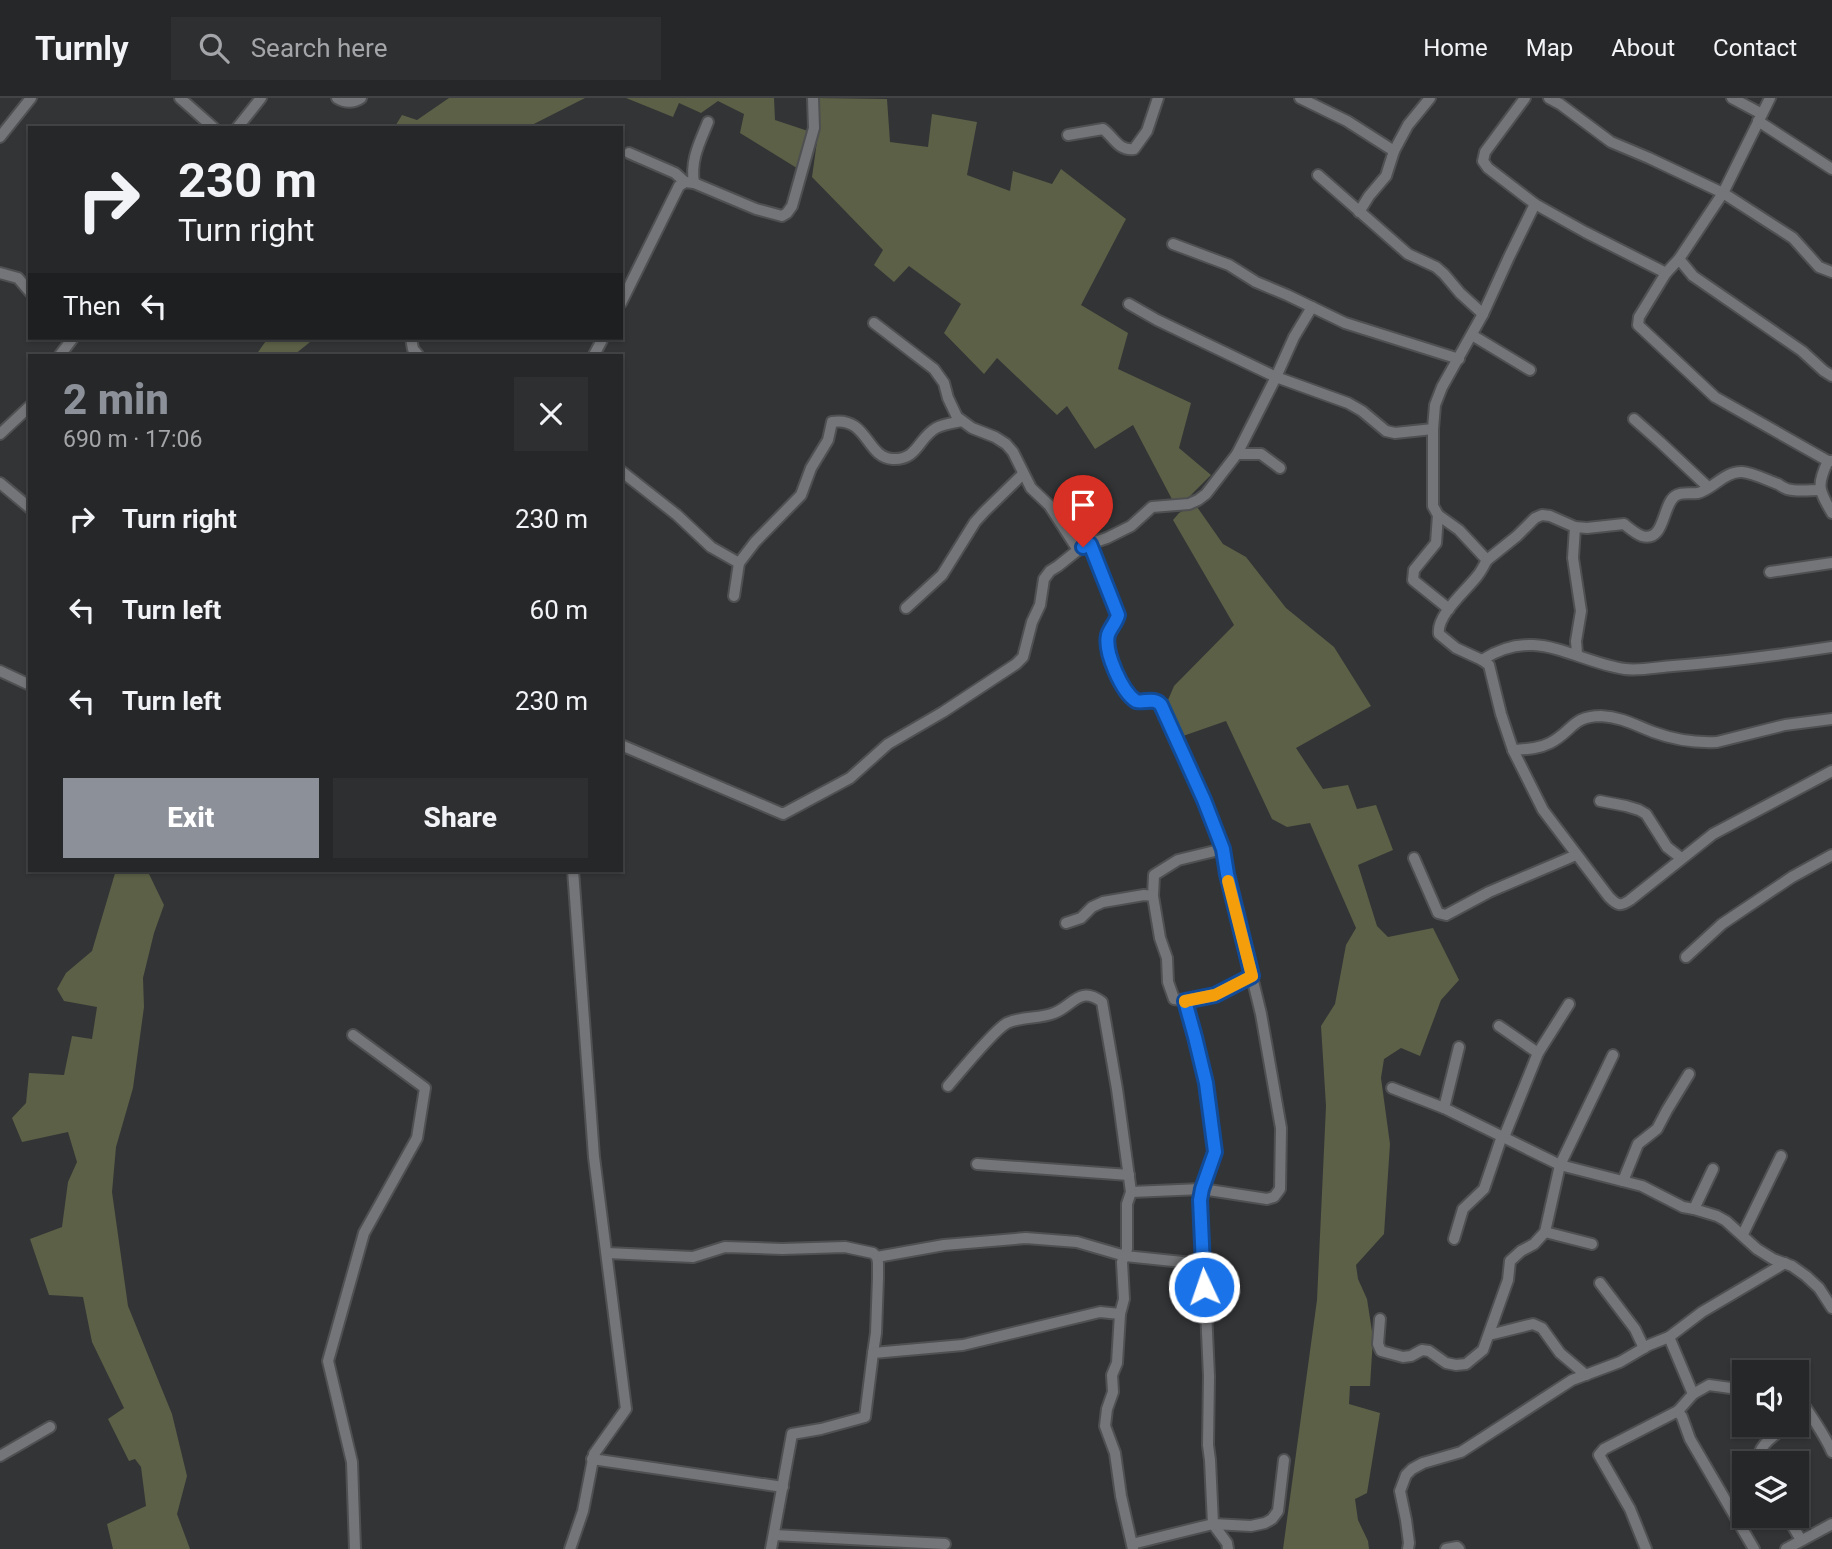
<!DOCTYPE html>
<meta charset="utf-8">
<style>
:root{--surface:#262728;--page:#2e2f30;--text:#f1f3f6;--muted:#a4a5a8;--line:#424445;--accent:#8c9099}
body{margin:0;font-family:Roboto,sans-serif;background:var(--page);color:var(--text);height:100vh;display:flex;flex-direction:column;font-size:26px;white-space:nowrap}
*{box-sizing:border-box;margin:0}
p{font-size:23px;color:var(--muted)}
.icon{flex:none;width:38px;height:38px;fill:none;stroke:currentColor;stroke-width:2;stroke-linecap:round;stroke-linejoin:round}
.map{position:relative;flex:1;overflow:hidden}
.side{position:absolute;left:28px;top:256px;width:595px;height:518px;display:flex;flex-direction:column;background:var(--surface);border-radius:0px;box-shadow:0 2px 5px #0004,0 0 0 2px var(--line)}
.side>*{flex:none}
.banner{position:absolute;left:28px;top:28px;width:595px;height:214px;border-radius:0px;box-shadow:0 2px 5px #0004,0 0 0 2px var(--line);background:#262728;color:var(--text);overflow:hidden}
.buttons{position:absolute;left:1732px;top:1262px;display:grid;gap:14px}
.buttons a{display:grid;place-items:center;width:77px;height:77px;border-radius:0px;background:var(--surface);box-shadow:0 2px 5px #0004,0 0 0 2px var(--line);font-size:35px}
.pin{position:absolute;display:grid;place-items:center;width:60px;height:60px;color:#fff;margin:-72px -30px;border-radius:50% 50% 50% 0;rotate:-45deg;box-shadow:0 0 7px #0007}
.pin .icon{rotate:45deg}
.me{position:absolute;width:77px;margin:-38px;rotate:357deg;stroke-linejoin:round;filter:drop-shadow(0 0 5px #0008)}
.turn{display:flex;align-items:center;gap:24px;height:147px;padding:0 35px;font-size:32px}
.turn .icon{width:91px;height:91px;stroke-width:2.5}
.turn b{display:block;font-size:49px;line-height:60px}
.then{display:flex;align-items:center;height:66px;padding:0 35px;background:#0003;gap:14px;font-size:26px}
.round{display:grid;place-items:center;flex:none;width:74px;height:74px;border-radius:0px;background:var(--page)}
.summary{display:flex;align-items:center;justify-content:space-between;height:119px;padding:0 35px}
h1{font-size:42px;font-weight:800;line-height:52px;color:var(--accent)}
.action{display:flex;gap:14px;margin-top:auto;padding:14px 35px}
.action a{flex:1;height:80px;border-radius:0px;background:var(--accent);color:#fff;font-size:28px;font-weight:800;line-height:80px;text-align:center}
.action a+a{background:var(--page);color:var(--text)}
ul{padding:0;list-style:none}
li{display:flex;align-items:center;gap:21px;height:91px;padding:0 35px}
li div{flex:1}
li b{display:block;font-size:26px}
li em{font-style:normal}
header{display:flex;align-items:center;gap:42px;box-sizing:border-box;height:98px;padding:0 35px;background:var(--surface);border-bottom:2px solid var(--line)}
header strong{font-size:33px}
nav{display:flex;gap:38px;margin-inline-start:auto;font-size:24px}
.search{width:490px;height:63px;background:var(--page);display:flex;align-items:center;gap:18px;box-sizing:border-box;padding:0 24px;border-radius:0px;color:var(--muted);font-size:26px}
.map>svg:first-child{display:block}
</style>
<header>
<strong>Turnly</strong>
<div class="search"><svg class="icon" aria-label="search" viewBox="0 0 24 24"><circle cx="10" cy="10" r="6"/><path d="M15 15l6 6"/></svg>Search here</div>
<nav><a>Home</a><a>Map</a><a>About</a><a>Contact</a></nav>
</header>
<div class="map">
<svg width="1832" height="1451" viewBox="0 0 1832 1451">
<rect width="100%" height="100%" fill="#333436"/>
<g fill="#5b6046">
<polygon points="449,0 585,0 526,30 394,30 402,17 417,22"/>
<polygon points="626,0 774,0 775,22 808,33 800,72 740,35 744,16 718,3 701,15 679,5 673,19"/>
<polygon points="816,0 887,1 890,44 928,49 932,16 977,24 967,77 1010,93 1013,73 1052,86 1061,71 1126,121 1081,207 1128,235 1118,271 1191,305 1179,350 1211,377 1190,398 1175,407 1133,327 1095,351 1067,308 1057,317 997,260 984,276 944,235 961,206 909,168 894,184 874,167 883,152 812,79 818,36"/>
<polygon points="268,240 315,240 294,257 256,257"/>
<polygon points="1195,406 1223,446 1246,459 1286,510 1334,549 1371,608 1296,650 1323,691 1348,687 1357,711 1376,707 1393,752 1358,767 1377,828 1388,839 1433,830 1459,882 1441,902 1420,958 1401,950 1384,961 1381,980 1390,1046 1384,1136 1356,1167 1358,1181 1367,1201 1373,1240 1370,1288 1350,1288 1349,1306 1380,1315 1367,1395 1355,1401 1358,1422 1368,1443 1369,1451 1283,1451 1317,1202 1326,1008 1321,928 1335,906 1346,847 1356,830 1310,725 1287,729 1272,721 1226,623 1183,638 1168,602 1174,588 1234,527 1173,422 1179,415"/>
<polygon points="116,772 150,772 149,776 164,807 154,835 143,880 144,909 133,990 116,1049 112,1094 128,1208 172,1316 187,1378 177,1416 190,1451 113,1451 107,1426 146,1408 141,1369 135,1361 129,1363 108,1321 124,1310 92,1244 83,1199 49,1197 30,1141 62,1129 68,1084 77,1064 68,1034 22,1044 12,1020 26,1005 29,975 64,977 72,938 92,941 97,909 64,903 57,891 66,875 92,853"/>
</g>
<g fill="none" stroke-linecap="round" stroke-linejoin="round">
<defs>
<g id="minor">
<polyline points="180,0 214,30"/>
<path d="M337 0C345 5 354 5 361 0"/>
<polyline points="1300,0 1347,23 1394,53"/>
<polyline points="1525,0 1485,54 1483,63 1488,70 1535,106 1585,134 1666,175"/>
<polyline points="1549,0 1560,6 1611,44 1649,60 1723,95 1793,140 1819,169 1832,174"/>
<polyline points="1732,0 1762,16"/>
<polyline points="1770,0 1723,95 1679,161 1666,175 1639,219 1638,227 1715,299 1828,363 1832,363"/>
<polyline points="1758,23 1832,71"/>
<polyline points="237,30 261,0"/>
<path d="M1068 37 1103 31C1114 39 1118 53 1134 51L1147 33 1158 0"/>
<polyline points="0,39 31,0"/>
<polyline points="629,55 675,75 685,84"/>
<polyline points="1318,77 1408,156 1436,169 1444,176 1460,195 1483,216"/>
<path d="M694 85C690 62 700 44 708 24"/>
<polyline points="1359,114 1369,98 1386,78 1394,53 1408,27 1430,0"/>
<polyline points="1173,146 1229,167 1256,184 1287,197 1345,225 1459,261"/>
<polyline points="1679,161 1693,178 1802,253 1824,273 1832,278"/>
<polyline points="0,175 18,180 30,194"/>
<polyline points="621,205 679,88 685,84 694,85 756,111 782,118 787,115 792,108 814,30 813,0"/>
<polyline points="1129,206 1157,222 1276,279 1348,305 1362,313 1386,333 1395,335 1433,331"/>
<polyline points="874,225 934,271 944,285 948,300 957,319 972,330 995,339 1006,346 1013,354 1031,390 1049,407 1078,452"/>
<polyline points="1472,237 1530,272"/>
<polyline points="411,240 413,251 418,257"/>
<polyline points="60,257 73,240"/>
<polyline points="594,257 603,240"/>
<polyline points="1634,321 1660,344 1708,389"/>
<polyline points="0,336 30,308"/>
<polyline points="1237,356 1261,356 1280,370"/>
<path d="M1828 363C1816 388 1819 392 1832 415"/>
<polyline points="621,373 677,417 711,449 739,465"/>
<polyline points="0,385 30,410"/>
<path d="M1438 417 1459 432 1487 462C1484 467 1482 472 1478 477 1467 492 1436 517 1439 536L1456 550 1482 562 1489 567 1501 616 1513 652C1526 651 1538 651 1550 645 1572 634 1572 618 1601 618 1621 619 1635 627 1653 634 1672 641 1696 645 1717 644L1785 627 1832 621"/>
<polyline points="1575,429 1573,460 1581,513 1576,543 1577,556"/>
<path d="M1090 446 1118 517C1116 524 1110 529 1108 537 1104 554 1120 586 1130 600L1141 604 1158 603 1161 607 1204 702 1223 751 1227 776 1261 916 1281 1030 1280 1091 1274 1099 1267 1101 1202 1091 1131 1094"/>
<path d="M1487 462 1517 438 1535 420 1542 417 1550 418 1575 429 1587 430 1624 426C1629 430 1636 436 1642 438 1666 445 1662 403 1677 397 1683 394 1691 396 1698 395 1713 391 1725 373 1742 374 1753 375 1767 382 1778 386 1781 388 1784 390 1787 391 1796 394 1810 392 1820 392"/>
<polyline points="1770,474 1832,465"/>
<path d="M734 498 739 465 755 444 801 397 811 370 828 342 832 324C868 318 866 360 893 361 918 362 918 340 936 330 943 326 953 325 962 323"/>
<polyline points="906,510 942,477 975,424 985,413 1023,376"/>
<polyline points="1449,511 1413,482 1414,472 1436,445 1438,417 1433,408 1433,331 1435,307 1442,289 1483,216 1509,159 1535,106"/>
<path d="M1482 562C1536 527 1572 563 1625 571 1640 573 1658 569 1673 568 1726 564 1779 557 1832 549"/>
<polyline points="0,573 30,587"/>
<polyline points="621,647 783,716 850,680 888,646 943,614 1016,566 1023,559 1032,524 1040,507 1044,481 1050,473 1058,468 1083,448 1107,440 1131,428 1152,409 1189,406 1198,402 1206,396 1237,356 1276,279 1294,239 1312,209"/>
<path d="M1513 652 1543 712 1609 799C1617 807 1620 809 1630 802L1713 736 1832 673"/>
<polyline points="1600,703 1626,708 1639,712 1646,716 1667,749 1681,760"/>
<polyline points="1414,760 1438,815 1446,817 1489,794 1576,757"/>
<polyline points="1153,798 1154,777 1178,762 1223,751"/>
<path d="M1066 825 1081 820 1092 809 1103 804 1144 797 1153 798 1160 840 1167 860 1168 884 1174 901C1202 906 1228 891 1252 879"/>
<polyline points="1686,859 1722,826 1792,779 1832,757"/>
<polyline points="1185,903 1195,939 1206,985 1215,1054 1202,1091 1201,1102 1209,1278 1208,1347 1210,1362 1213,1426 1227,1445 1228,1451"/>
<polyline points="1499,928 1538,955"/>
<polyline points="353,937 425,990 417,1040 364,1135 328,1263 352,1364 355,1451"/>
<polyline points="1459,949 1444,1010 1560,1067 1642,1088 1683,1109 1694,1111 1717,1118 1726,1123 1757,1151 1773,1161 1792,1168 1806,1178 1819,1190 1832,1210"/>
<path d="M948 988C959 975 995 931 1007 925 1023 918 1040 921 1054 915 1073 908 1079 887 1102 904L1117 991 1131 1094 1127 1106V1151L1122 1164 1124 1201 1120 1216 1117 1265 1112 1277 1113 1294 1107 1311 1105 1328 1115 1355 1121 1398 1133 1451"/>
<polyline points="1392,990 1444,1010"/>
<polyline points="1504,1039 1538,955 1569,906"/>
<polyline points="977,1066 1129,1077"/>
<polyline points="1623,1083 1638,1046 1657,1031 1667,1012 1689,976"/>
<polyline points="1694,1111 1713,1071"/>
<polyline points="1545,1134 1592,1146"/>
<polyline points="1743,1136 1781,1058"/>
<polyline points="1454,1141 1463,1111 1484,1091 1502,1038"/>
<polyline points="607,1155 693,1159 725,1149 782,1151 845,1149 873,1155 877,1159 878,1165 878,1180 876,1235 873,1255"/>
<polyline points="877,1159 944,1147 1026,1140 1077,1144 1125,1158 1202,1166"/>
<polyline points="1600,1185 1635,1231 1644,1250"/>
<polyline points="1380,1221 1378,1246 1381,1253 1403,1259 1411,1258 1422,1252 1429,1253 1446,1265 1456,1267 1466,1266 1483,1252 1508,1182 1510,1163 1521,1153 1534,1146 1545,1134 1560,1067 1613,957"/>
<polyline points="1489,1237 1533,1226 1542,1230 1560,1255 1586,1277"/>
<polyline points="1669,1239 1702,1214 1785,1165"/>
<polyline points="1693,1296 1709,1287 1745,1292"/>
<path d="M1797 1296C1809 1316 1823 1333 1832 1354"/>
<polyline points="0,1358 50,1329"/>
<polyline points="592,1361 783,1389"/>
<path d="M1758 1365C1757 1346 1776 1337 1789 1326"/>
<polyline points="1787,1418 1801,1442"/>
<polyline points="774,1437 945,1446"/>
<polyline points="1132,1446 1213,1426 1251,1428 1265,1425 1272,1421 1278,1413 1284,1362"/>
<polyline points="570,1451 583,1413 594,1356 626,1311 594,1059 573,772"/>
<polyline points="771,1451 792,1336 821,1331 865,1319 873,1255 963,1247 1100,1214 1120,1216"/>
<polyline points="1408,1451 1409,1445 1406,1422 1400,1393 1406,1377 1412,1371 1423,1365 1461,1354 1572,1282 1620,1264 1649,1247 1669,1239 1693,1296 1678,1313 1682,1319 1690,1341 1754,1451"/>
<polyline points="1446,1451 1457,1449 1459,1451"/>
<polyline points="1646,1451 1630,1411 1599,1357 1604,1351 1678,1313"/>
<polyline points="1786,1451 1832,1426"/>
</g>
</defs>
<use href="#minor" stroke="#4f5052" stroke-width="14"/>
<use href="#minor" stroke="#747578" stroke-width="10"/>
</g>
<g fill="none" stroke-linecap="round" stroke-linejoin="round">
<defs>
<path id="route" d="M1083 449 1090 446 1118 517C1116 525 1110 530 1108 537 1104 554 1122 594 1136 603 1145 605 1154 599 1161 607L1204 702 1223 751 1227 776 1252 878 1215 897 1185 903 1195 939 1206 985 1215 1054 1202 1091 1200 1102 1204 1189"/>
</defs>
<use href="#route" stroke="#114b97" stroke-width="18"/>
<use href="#route" stroke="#1a73e8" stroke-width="12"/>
<polyline stroke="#f59e0b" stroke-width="12" points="1185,904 1185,903 1215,897 1252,878 1228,783"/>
</g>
</svg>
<div class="buttons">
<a><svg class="icon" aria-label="sound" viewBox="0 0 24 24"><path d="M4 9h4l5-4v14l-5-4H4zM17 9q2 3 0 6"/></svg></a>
<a><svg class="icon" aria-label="layers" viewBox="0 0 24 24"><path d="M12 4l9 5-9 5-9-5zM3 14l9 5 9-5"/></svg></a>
</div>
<div class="pin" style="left:1083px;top:449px;background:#d93025"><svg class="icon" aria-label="arrive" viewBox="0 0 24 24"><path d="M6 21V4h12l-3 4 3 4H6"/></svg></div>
<svg class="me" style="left:1204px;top:1189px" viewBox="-20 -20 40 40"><circle r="17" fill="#1a73e8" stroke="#fff" stroke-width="3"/><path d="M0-11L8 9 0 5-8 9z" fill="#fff"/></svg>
<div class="banner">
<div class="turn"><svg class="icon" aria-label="right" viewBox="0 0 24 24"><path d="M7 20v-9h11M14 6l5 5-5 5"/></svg><div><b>230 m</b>Turn right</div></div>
<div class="then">Then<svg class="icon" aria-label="left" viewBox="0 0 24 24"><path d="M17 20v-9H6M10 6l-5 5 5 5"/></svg></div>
</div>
<section class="side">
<div class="summary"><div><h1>2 min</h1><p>690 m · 17:06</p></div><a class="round"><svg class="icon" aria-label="close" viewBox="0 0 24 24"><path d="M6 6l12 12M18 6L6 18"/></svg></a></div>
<ul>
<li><svg class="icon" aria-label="right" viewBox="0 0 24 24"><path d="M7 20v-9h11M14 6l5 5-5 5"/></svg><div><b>Turn right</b></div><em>230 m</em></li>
<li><svg class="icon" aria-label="left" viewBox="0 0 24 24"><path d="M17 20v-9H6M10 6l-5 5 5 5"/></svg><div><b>Turn left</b></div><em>60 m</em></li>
<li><svg class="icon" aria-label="left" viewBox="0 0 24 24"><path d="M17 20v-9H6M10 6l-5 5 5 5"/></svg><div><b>Turn left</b></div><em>230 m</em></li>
</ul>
<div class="action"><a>Exit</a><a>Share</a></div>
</section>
</div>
